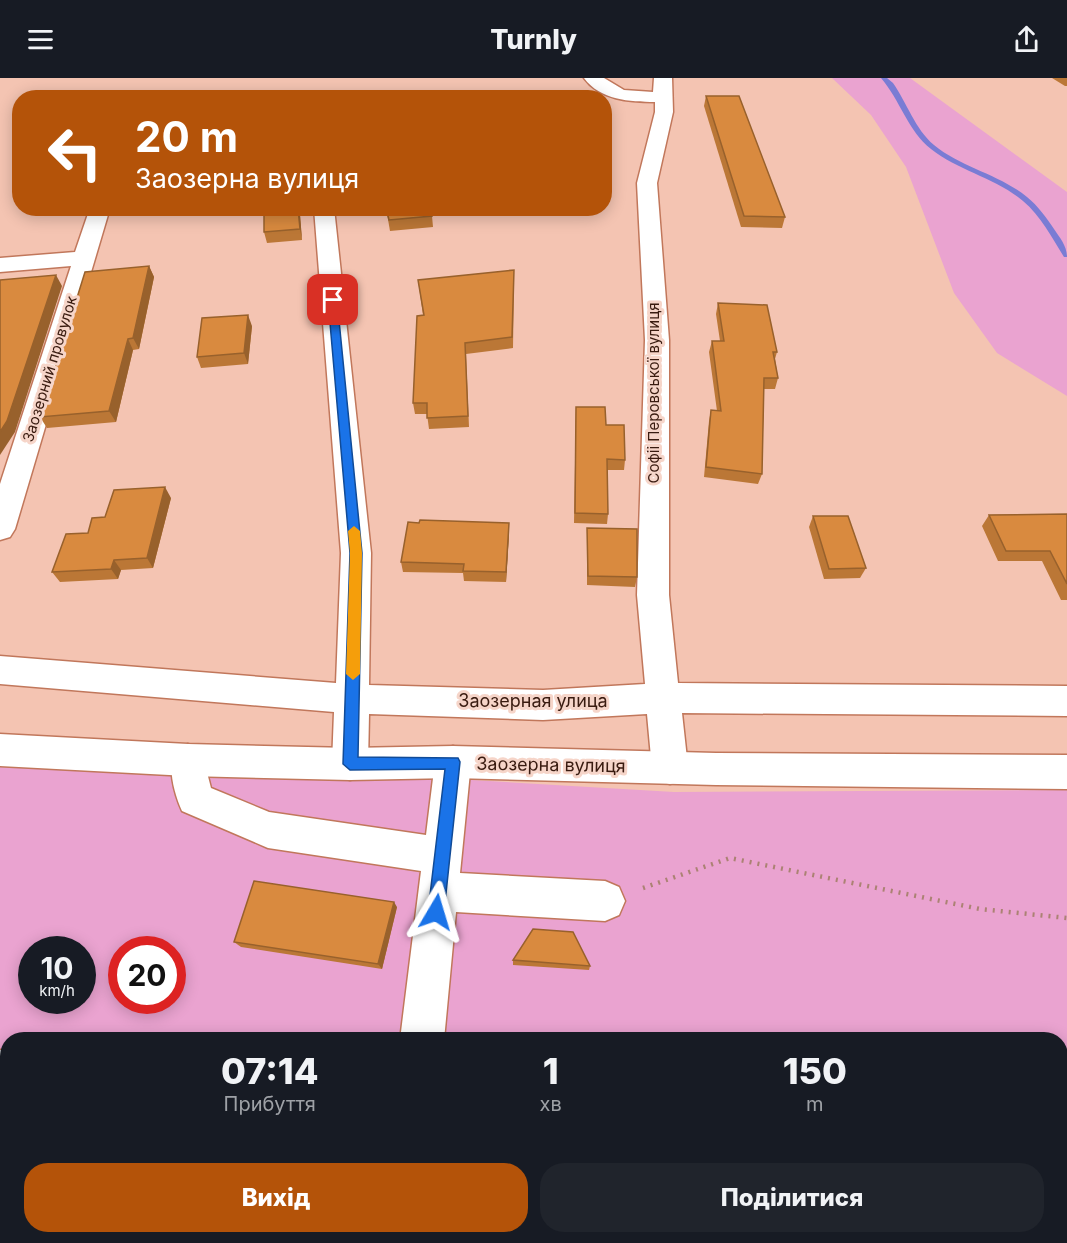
<!DOCTYPE html>
<html lang="uk">
<meta charset="utf-8">
<style>
:root{--surface:#171b24;--page:#20242c;--text:#f1f3f6;--muted:#9ea1a6;--accent:#b45309}
body{margin:0;font-family:Inter,sans-serif;background:var(--page);color:var(--text);height:100vh;display:flex;flex-direction:column;font-size:22px;white-space:nowrap}
*{box-sizing:border-box;margin:0}
p{font-size:20px;color:var(--muted)}
.icon{flex:none;width:33px;height:33px;fill:none;stroke:currentColor;stroke-width:2;stroke-linecap:round;stroke-linejoin:round}
.map{position:relative;flex:1;overflow:hidden}
.details{position:absolute;left:0px;top:954px;width:1068px;height:212px;display:flex;flex-direction:column;background:var(--surface);border-radius:24px 24px 0 0;box-shadow:0 3px 15px #0003}
.details>*{flex:none}
.hud{position:absolute;left:12px;top:12px;width:600px;height:126px;border-radius:24px;box-shadow:0 3px 15px #0003;background:#b45309;color:#fff;overflow:hidden}
.speed{position:absolute;left:18px;top:858px;display:flex;gap:12px;font-size:30px;font-weight:700;text-align:center}
.speed>*{display:grid;place-content:center;width:78px;height:78px;border-radius:50%;background:var(--surface);box-shadow:0 3px 15px #0003;line-height:1}
.speed small{font-size:15px;font-weight:400}
.speed .limit{border:9px solid #d22;background:#fff;color:#111}
.pin{position:absolute;display:grid;place-items:center;width:51px;height:51px;color:#fff;margin:-26px;border-radius:12px;box-shadow:0 3px 9px #0006}
.me{position:absolute;width:66px;margin:-33px;rotate:7deg;stroke-linejoin:round;filter:drop-shadow(0 0 4px #0008)}
.turn{display:flex;align-items:center;gap:21px;height:126px;padding:0 24px;font-size:27px}
.turn .icon{width:78px;height:78px;stroke-width:2.5}
.turn b{display:block;font-size:42px;line-height:51px}
.eta{display:flex;justify-content:space-evenly;align-items:center;height:102px;text-align:center}
.eta b{font-size:36px;font-weight:800;line-height:42px}
.button{display:flex;gap:12px;margin-top:auto;padding:12px 24px}
.button a{flex:1;height:69px;border-radius:24px;background:var(--accent);color:#fff;font-size:24px;font-weight:800;line-height:69px;text-align:center}
.button a+a{background:var(--page);color:var(--text)}
header{display:flex;justify-content:space-between;align-items:center;height:78px;padding:0 24px;background:var(--surface);font-size:27px;font-weight:800}
.map>svg:first-child{display:block}
</style>
<header><svg class="icon" aria-label="menu" viewBox="0 0 24 24"><path d="M4 6h16M4 12h16M4 18h16"/></svg>Turnly<svg class="icon" aria-label="share" viewBox="0 0 24 24"><path d="M12 15V3M7 8l5-5 5 5M5 13v7h14v-7"/></svg></header>
<div class="map">
<svg width="1067" height="1165" viewBox="0 0 1067 1165">
<rect width="100%" height="100%" fill="#f4c4b2"/>
<g fill="#eaa3d0" fill-rule="evenodd">
<polygon points="832,0 910,0 1067,114 1067,318 997,275 954,215 906,89 871,37"/>
<path d="M0 674 674 714 1067 712V1148L1060 1147V962H8V1158H457L450 1165H0ZM32 872H82V922H32ZM122 872H172V922H122Z"/>
</g>
<g fill="none" stroke-linecap="round" stroke-linejoin="round">
<path fill="#7a7cd4" fill-rule="evenodd" d="M881 0H887L893 5C907 25 915 51 934 67 962 90 999 96 1027 119 1038 128 1046 139 1054 151 1060 160 1067 168 1067 179H1064C1052 160 1041 138 1023 123 996 100 959 93 931 71 908 53 900 22 881 0Z"/>
<defs>
<g id="minor">
<path d="M584 0H604L624 12 653 14 654 0H672L673 34 657 105 669 262V517L678 605 1067 608V638L682 635 688 690 683 702 670 706 657 702 652 690 647 636 543 642 369 636 368 686 363 698 350 702 337 698 332 686 334 634 0 606V578L336 605 341 475 314 130H334L371 475 369 607 543 612 645 606 637 517 645 262 637 105 655 34V24C630 24 600 22 584 0Z"/>
<polygon points="90,130 110,130 15,451 10,459 0,462 0,406 71,188 0,194 0,180 75,174"/>
<path d="M188 666 201 671 211 710 269 734 426 757 435 684 440 673 453 668 466 673 471 684 460 795 605 803 619 809 625 823 619 837 605 843 456 834 444 962H400L421 793 268 770 182 733C174 715 167 689 175 671Z"/>
<rect x="0" y="972" width="8" height="44"/>
<polygon points="376,1158 424,1158 423,1165 375,1165"/>
</g>
<polygon id="major" points="0,656 188,666 350,670 453,668 716,675 1067,677 1067,711 716,707 453,700 350,702 188,698 0,688"/>
</defs>
<use href="#minor" stroke="#c1775b" stroke-width="3"/>
<use href="#major" stroke="#c1775b" stroke-width="3"/>
<polyline stroke="#ab8273" stroke-width="4.5" stroke-dasharray="2 6" stroke-linecap="butt" points="643,810 730,780 980,831 1067,840"/>
<use href="#minor" fill="#fff" fill-rule="evenodd"/>
<use href="#major" fill="#fff" fill-rule="evenodd"/>
<g stroke="#8d6759" stroke-width="2">
<polyline points="0,1023 8,1023"/>
<polyline points="1060,1032 1067,1032"/>
<polyline points="0,1057 8,1057"/>
<polyline points="1060,1061 1067,1061"/>
<polyline points="190,1158 192,1165"/>
<polyline points="345,1165 351,1158"/>
</g>
</g>
<g fill="#bb7736">
<polygon points="1052,0 1067,0 1067,8 1065,8"/>
<polygon points="706,18 785,139 782,150 741,149 704,28"/>
<polygon points="264,130 308,130 309,136 300,137 302,162 267,165 264,154"/>
<polygon points="386,130 432,138 433,149 390,153"/>
<polygon points="149,188 154,199 139,271 133,272 116,344 47,350 40,339"/>
<polygon points="418,202 514,203 513,270 466,276 469,349 429,351 427,336 415,336 413,325 423,237"/>
<polygon points="718,225 777,274 775,281 778,300 775,311 764,311 762,396 758,406 704,399 709,343 711,332 717,333 709,274 712,263 720,263 716,236"/>
<polygon points="252,248 248,286 201,290 197,279"/>
<polygon points="576,329 606,347 625,382 624,392 607,392 608,436 607,446 574,445"/>
<polygon points="171,420 153,490 121,492 118,501 60,504 52,494 88,455"/>
<polygon points="1067,436 1067,522 1061,522 1042,483 998,483 982,448 989,437"/>
<polygon points="813,438 866,490 860,500 824,501 809,449"/>
<polygon points="509,445 509,455 506,504 464,503 463,495 403,494 401,484"/>
<polygon points="587,450 637,499 635,509 587,507"/>
<polygon points="397,829 382,891 241,869 234,864"/>
<polygon points="513,882 590,888 589,892 513,887"/>
</g>
<g fill="#98612c">
<polygon points="298,130 300,137 302,162 300,151"/>
<polygon points="149,188 154,199 139,271 133,260"/>
<polygon points="56,197 62,208 15,354 0,377 0,354"/>
<polygon points="248,237 252,248 248,286 244,275"/>
<polygon points="128,261 133,272 116,344 109,333"/>
<polygon points="165,409 171,420 153,490 147,480"/>
<polygon points="509,445 509,455 506,504 506,494"/>
<polygon points="114,482 121,492 118,501 111,491"/>
<polygon points="394,824 397,829 382,891 378,886"/>
</g>
<g fill="#d98a3f" stroke="#98612c" stroke-width="1.5">
<polygon points="706,18 739,18 785,139 744,138"/>
<polygon points="264,130 298,130 300,151 264,154"/>
<polygon points="386,130 430,130 432,138 389,142"/>
<polygon points="149,188 133,260 128,261 109,333 40,339 85,194"/>
<polygon points="514,192 512,259 465,265 468,338 427,340 427,325 413,325 417,238 424,237 418,202"/>
<polygon points="56,197 7,343 0,354 0,202"/>
<polygon points="718,225 767,227 777,274 773,274 778,300 764,300 762,396 706,389 711,332 721,333 712,263 724,263"/>
<polygon points="248,237 244,275 197,279 202,240"/>
<polygon points="576,329 605,329 606,347 624,347 625,382 607,381 608,436 575,435"/>
<polygon points="165,409 147,480 114,482 111,491 52,494 66,456 88,455 92,440 105,439 114,412"/>
<polygon points="1067,436 1067,506 1050,473 1006,473 989,437"/>
<polygon points="813,438 848,438 866,490 829,491"/>
<polygon points="420,442 509,445 506,494 463,493 464,486 401,484 408,444 419,445"/>
<polygon points="587,450 637,451 637,499 588,498"/>
<polygon points="254,803 394,824 378,886 234,864"/>
<polygon points="533,851 573,854 590,888 513,882"/>
</g>
<polygon fill="#1a73e8" stroke="#114b97" stroke-width="1.5" points="333,219 337,222 362,475 358,679 458,680 460,684 444,834 442,840 436,843 430,840 428,834 445,691 350,692 343,686 350,475 328,222"/>
<polygon fill="#f59e0b" points="354,448 360,453 362,475 360,596 353,602 346,596 350,475 348,453"/>
<g text-anchor="middle" stroke-width="6" stroke-linejoin="round" paint-order="stroke">
<g font-size="15" fill="#391b10" stroke="#f6d5c9">
<text transform="translate(50 291) rotate(-73)" y="5">Заозерний провулок</text>
<text transform="translate(654 315) rotate(-90)" y="5">Софіі Перовської вулиця</text>
</g>
<g font-size="18" fill="#391b10" stroke="#f6d5c9">
<text x="533" y="629">Заозерная улица</text>
<text transform="translate(551 687) rotate(1)" y="6">Заозерна вулиця</text>
</g>
</g>
</svg>
<div class="speed"><div>10<small>km/h</small></div><div class="limit">20</div></div>
<div class="pin" style="left:333px;top:222px;background:#d93025"><svg class="icon" aria-label="arrive" viewBox="0 0 24 24"><path d="M6 21V4h12l-3 4 3 4H6"/></svg></div>
<svg class="me" style="left:436px;top:834px" viewBox="-20 -20 40 40"><path d="M0-17L14 15 0 8-14 15z" fill="#1a73e8" stroke="#fff" stroke-width="4"/></svg>
<div class="hud">
<div class="turn"><svg class="icon" aria-label="left" viewBox="0 0 24 24"><path d="M17 20v-9H6M10 6l-5 5 5 5"/></svg><div><b>20 m</b>Заозерна вулиця</div></div>
</div>
<section class="details">
<div class="eta">
<div><b>07:14</b><p>Прибуття</p></div>
<div><b>1</b><p>хв</p></div>
<div><b>150</b><p>m</p></div>
</div>
<div class="button"><a>Вихід</a><a>Поділитися</a></div>
</section>
</div>
